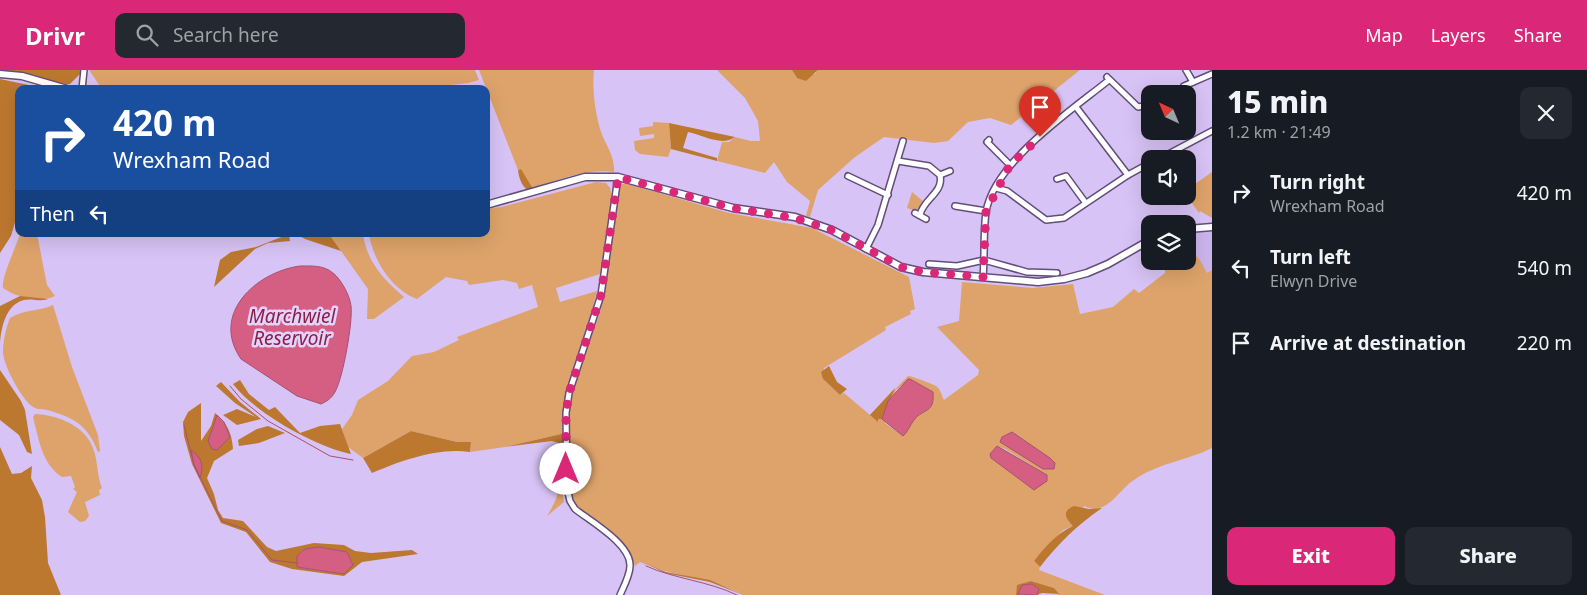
<!DOCTYPE html>
<meta charset="utf-8">
<style>
:root{--surface:#171b24;--page:#242831;--text:#f1f3f6;--muted:#9ea1a6;--accent:#db2777}
body{margin:0;font-family:"Noto Sans",sans-serif;background:var(--page);color:var(--text);height:100vh;display:flex;flex-direction:column;font-size:19px;white-space:nowrap}
*{box-sizing:border-box;margin:0}
p{font-size:16px;color:var(--muted)}
.icon{flex:none;width:28px;height:28px;fill:none;stroke:currentColor;stroke-width:2;stroke-linecap:round;stroke-linejoin:round}
.map{position:relative;flex:1;overflow:hidden}
.side{display:flex;flex-direction:column;background:var(--surface);width:375px}
.side>*{flex:none}
.top-card{position:absolute;left:15px;top:15px;width:475px;height:152px;border-radius:10px;box-shadow:0 5px 20px #0002;background:#1a4fa0;color:#fff;overflow:hidden}
.needle{width:32px;rotate:316deg}
.fabs{position:absolute;left:1141px;top:15px;display:grid;gap:10px}
.fabs a{display:grid;place-items:center;width:55px;height:55px;border-radius:10px;background:var(--surface);box-shadow:0 5px 20px #0002;font-size:25px}
.pin{position:absolute;display:grid;place-items:center;width:42px;height:42px;color:#fff;margin:-51px -21px;border-radius:50% 50% 50% 0;rotate:-45deg;box-shadow:0 0 5px #0007}
.pin .icon{rotate:45deg}
.me{position:absolute;width:55px;margin:-28px;rotate:0deg;stroke-linejoin:round;filter:drop-shadow(0 0 4px #0008)}
.turn{display:flex;align-items:center;gap:18px;height:105px;padding:0 15px;font-size:22px}
.turn .icon{width:65px;height:65px;stroke-width:2.5}
.turn b{display:block;font-size:35px;line-height:42px}
.then{display:flex;align-items:center;height:48px;padding:0 15px;background:#0003;gap:10px;font-size:19px}
.round{display:grid;place-items:center;flex:none;width:52px;height:52px;border-radius:10px;background:var(--page)}
.head{display:flex;align-items:center;justify-content:space-between;height:85px;padding:0 15px}
h1{font-size:30px;font-weight:800;line-height:38px}
.button{display:flex;gap:10px;margin-top:auto;padding:10px 15px}
.button a{flex:1;height:58px;border-radius:10px;background:var(--accent);color:#fff;font-size:20px;font-weight:800;line-height:58px;text-align:center}
.button a+a{background:var(--page);color:var(--text)}
ul{padding:0;list-style:none}
li{display:flex;align-items:center;gap:15px;height:75px;padding:0 15px}
li div{flex:1}
li b{display:block;font-size:19px}
li em{font-style:normal}
header{display:flex;align-items:center;gap:30px;box-sizing:border-box;height:70px;padding:0 25px;background:var(--accent);color:#fff}
header strong{font-size:24px}
nav{display:flex;gap:28px;margin-inline-start:auto;font-size:18px}
.search{width:350px;height:45px;background:var(--page);display:flex;align-items:center;gap:12px;box-sizing:border-box;padding:0 18px;border-radius:10px;color:var(--muted);font-size:19px}
main{display:flex;flex:1;min-height:0}
.map>svg:first-child{display:block}
</style>
<header>
<strong>Drivr</strong>
<div class="search"><svg class="icon" aria-label="search" viewBox="0 0 24 24"><circle cx="10" cy="10" r="6"/><path d="M15 15l6 6"/></svg>Search here</div>
<nav><a>Map</a><a>Layers</a><a>Share</a></nav>
</header>
<main>
<div class="map">
<svg width="1212" height="525" viewBox="0 0 1212 525">
<rect width="100%" height="100%" fill="#d7c3f5"/>
<polygon fill="#ccb5ed" points="1212,161 1212,200 1207,204 1188,171 1188,163"/>
<g fill="#dea36b" fill-rule="evenodd">
<polygon points="89,0 475,0 479,10 468,13 417,19 102,19"/>
<path d="M479 0H594C592 20 595 42 601 62 606 76 615 86 614 102 587 98 558 110 533 118L528 115 521 99 518 100Z"/>
<polygon points="717,0 792,0 797,8 815,4 818,0 1080,0 1011,55 990,48 968,52 948,71 934,73 884,67 855,87 818,120 810,147 806,146 810,131 787,112 774,92 765,103 717,91 722,72 729,72 735,67 751,71 760,71 758,51 745,28"/>
<polygon points="653,52 669,53 671,79 668,87 640,84 635,80 634,71 654,68 654,64 640,66 639,58 653,56"/>
<polygon points="1212,102 1212,148 1200,141 1199,143 1187,126 1188,119"/>
<path d="M596 112 606 113 610 118 612 128 600 204 556 218 560 232 597 221C589 255 575 288 567 322 565 332 565 359 561 364L505 377 470 382 471 372H457L411 361 363 388 348 377 342 359 352 345 358 330 388 311 412 286 434 282 459 270 457 267 538 237 532 215 519 219 517 213 503 210 469 215 467 211 446 207 417 229C392 220 373 190 369 164H486V139L501 137Z"/>
<path d="M622 114H628L729 143 812 158 909 207 915 239 910 241 911 244 885 257 886 260 824 298 823 309 840 325 844 323 870 345 908 306C912 306 932 314 936 316 941 320 942 326 944 330L978 305 979 300 937 257 959 251 962 212 1033 218 1073 214 1080 244 1113 237 1134 219 1139 223 1165 203V199L1175 191H1188V182C1198 182 1202 195 1207 203L1212 200V378C1186 391 1158 393 1134 410 1117 421 1107 447 1084 436L1073 456 1063 460 1034 491 1040 497 1039 500 1105 525H1058L1054 518 1031 511 1016 525H743C711 507 673 507 640 492L635 496 625 476 577 437 570 423V334L578 302 600 243 618 120ZM910 309 933 323C935 342 922 339 914 350 910 355 908 362 903 366L885 353 896 320ZM1018 366 1055 393 1003 373ZM997 376 1005 379 1047 405 1001 395 991 388 990 384Z"/>
<polygon points="912,122 924,132 916,141 907,138"/>
<path d="M20 164H37L47 215 55 226C40 234 16 227 3 218 1 208 16 177 20 164Z"/>
<path d="M329 164H363C367 192 383 209 404 227L374 249H367L368 219Z"/>
<path d="M53 235 72 297 98 365 100 381 98 382C88 355 73 347 47 340 43 339 39 340 35 338 24 334 3 295 3 282 3 271 6 258 10 248 24 239 38 242 53 235Z"/>
<path d="M35 344C58 345 87 356 94 381 98 393 97 406 102 418L99 420 100 425 85 432 89 446 85 451 80 452 68 442 77 422 73 419 75 417 71 406 62 407C42 394 39 370 33 347Z"/>
<path d="M560 407 564 432 547 446C555 433 560 422 560 407Z"/>
</g>
<g fill="#bd7830" fill-rule="evenodd">
<polygon points="3,0 84,0 70,14 66,14"/>
<polygon points="792,0 818,0 806,11 797,8"/>
<polygon points="0,9 48,19 19,19 19,139 11,166 0,183"/>
<path d="M669 53 735 67C722 77 703 65 688 62L683 78 717 88V91L671 79Z"/>
<path d="M521 99 533 119 527 120C521 114 519 108 518 100Z"/>
<polygon points="289,164 290,171 268,173 255,179 214,217 220,190 231,182 256,177"/>
<polygon points="296,164 329,164 341,181 305,169"/>
<path d="M20 226 48 229C40 232 32 228 24 230 6 234 1 258 0 273V236Z"/>
<polygon points="829,296 837,312 847,319 840,325 823,309 821,302"/>
<polygon points="0,300 21,331 25,340 32,384 27,382 19,365 0,350"/>
<path d="M240 310 249 324 269 340 275 337 300 363 320 356 340 354 351 384C316 377 255 343 233 314Z"/>
<polygon points="221,312 240,332 261,349 237,355 223,345 237,339 256,347 235,333 216,316"/>
<polygon points="895,318 882,349 878,349 878,352 870,345"/>
<path d="M201 333V371L211 356 215 343C227 353 232 363 233 379L214 391 207 408 214 424 218 440 223 448 243 451 267 477 276 481 314 473 344 475 355 481 371 483 412 480 418 484 362 492 344 506 292 499 270 492 246 462 221 453 192 394 184 366 183 352 188 342ZM319 477 347 482 353 495 343 504 297 497V486L305 479Z"/>
<polygon points="268,356 285,363 259,373 239,376 238,370 257,359"/>
<polygon points="564,360 563,417 560,407 559,373 552,371 505,377 561,364"/>
<path d="M411 361 457 372H471L470 382C438 377 400 391 372 403L363 388Z"/>
<polygon points="0,377 12,404 21,403 32,396 31,408 42,430 45,447 48,493 61,525 0,525"/>
<path d="M1074 436 1089 439 1102 438C1077 455 1058 474 1040 497L1034 491C1045 477 1057 463 1073 456 1066 449 1061 441 1074 436Z"/>
<polygon points="647,494 666,502 710,510 743,525 710,512 665,503"/>
<polygon points="1031,511 1054,518 1059,524 1042,523 1037,525 1039,519 1031,514 1022,515 1020,525 1016,525 1017,515"/>
</g>
<g fill="#d45f82" stroke="#a65270">
<path d="M300 196C311 196 324 195 333 203 341 209 350 226 351 236 353 252 343 308 335 322 331 329 327 331 321 334L297 326 241 289C210 244 256 202 300 196Z"/>
<path d="M908 309H910L933 322C935 344 923 338 914 350 910 355 908 362 903 366L882 349 888 331Z"/>
<polygon points="217,345 224,352 230,367 217,380 212,379 208,371"/>
<polygon points="1012,362 1050,388 1055,393 1054,399 1043,399 1000,372 1002,367"/>
<polygon points="997,376 1047,405 1047,411 1034,420 991,388 990,384"/>
<path d="M191 380C202 388 204 395 200 408L194 395Z"/>
<polygon points="319,477 347,482 353,495 344,504 297,497 297,486 305,479"/>
<polygon points="1032,514 1039,519 1037,525 1018,524 1022,515"/>
</g>
<g fill="none" stroke-linecap="round" stroke-linejoin="round">
<g stroke="#a65270" stroke-width="1">
<polyline points="230,316 241,329 268,351 330,386 353,390"/>
<polyline points="184,355 194,395 222,451 247,460 272,490 297,493"/>
<path d="M646 496C675 509 708 511 737 525"/>
</g>
<defs>
<g id="minor">
<polyline points="1186,0 1193,12"/>
<polyline points="1107,7 1138,37 1144,36"/>
<polyline points="1184,16 1212,4"/>
<polyline points="82,19 84,0"/>
<polyline points="1076,37 1128,105"/>
<polyline points="989,70 987,72 1010,95"/>
<polyline points="1159,89 1212,61"/>
<polyline points="898,91 929,96 940,105 950,101"/>
<polyline points="848,106 888,125"/>
<path d="M618 107 601 225 569 323 566 343 567 418 570 431 575 439C590 451 631 474 630 496 630 505 624 516 620 525"/>
<polyline points="1057,109 1066,106 1085,132"/>
<polyline points="996,118 1007,121 1046,150 1064,148 1128,105 1150,93"/>
<polyline points="955,136 986,141"/>
<polyline points="915,143 926,149"/>
<path d="M920 145C923 129 944 123 940 105"/>
<polyline points="866,179 878,155 903,71"/>
<polyline points="929,194 957,196 984,190 1027,202 1057,203"/>
<path d="M983 207C985 186 983 163 986 142 994 92 1072 40 1109 10"/>
</g>
<g id="major">
<polyline points="0,4 22,6 67,19"/>
<polyline points="486,135 585,107 618,107 733,138 795,147 832,160 901,197 923,202 1038,212 1064,209 1087,203 1108,194 1150,170"/>
<polyline points="1188,159 1212,157"/>
</g>
</defs>
<use href="#minor" stroke="#614e79" stroke-width="8"/>
<use href="#major" stroke="#614e79" stroke-width="9"/>
<use href="#minor" stroke="#fff" stroke-width="5"/>
<use href="#major" stroke="#fff" stroke-width="6"/>
</g>
<g fill="none" stroke-linecap="round" stroke-linejoin="round">
<polyline stroke="#db2777" stroke-width="9" stroke-dasharray="0 16.2" points="566,399 566,344 569,323 601,225 618,107 732,138 795,148 832,160 901,197 923,202 983,207 986,141 1010,95 1040,67"/>
</g>
<g text-anchor="middle" stroke-width="5" stroke-linejoin="round" paint-order="stroke">
<g font-size="19" font-style="italic" fill="#8a1f47" stroke="#e3d3fb">
<text x="292" y="253">Marchwiel<tspan x="292" dy="22">Reservoir</tspan></text>
</g>
</g>
</svg>
<div class="fabs">
<a><svg class="needle" viewBox="-14 -14 28 28"><path d="M0-13l5 13h-10z" fill="#e53935"/><path d="M0 13l5-13h-10z" fill="#9ea1a6"/></svg></a>
<a><svg class="icon" aria-label="sound" viewBox="0 0 24 24"><path d="M4 9h4l5-4v14l-5-4H4zM17 9q2 3 0 6"/></svg></a>
<a><svg class="icon" aria-label="layers" viewBox="0 0 24 24"><path d="M12 4l9 5-9 5-9-5zM3 14l9 5 9-5"/></svg></a>
</div>
<div class="pin" style="left:1040px;top:67px;background:#d93025"><svg class="icon" aria-label="arrive" viewBox="0 0 24 24"><path d="M6 21V4h12l-3 4 3 4H6"/></svg></div>
<svg class="me" style="left:566px;top:399px" viewBox="-20 -20 40 40"><circle r="19" fill="#fff"/><path d="M0-13L10 11 0 6-10 11z" fill="#db2777"/></svg>
<div class="top-card">
<div class="turn"><svg class="icon" aria-label="right" viewBox="0 0 24 24"><path d="M7 20v-9h11M14 6l5 5-5 5"/></svg><div><b>420 m</b>Wrexham Road</div></div>
<div class="then">Then<svg class="icon" aria-label="left" viewBox="0 0 24 24"><path d="M17 20v-9H6M10 6l-5 5 5 5"/></svg></div>
</div>
</div>
<section class="side">
<div class="head"><div><h1>15 min</h1><p>1.2 km · 21:49</p></div><a class="round"><svg class="icon" aria-label="close" viewBox="0 0 24 24"><path d="M6 6l12 12M18 6L6 18"/></svg></a></div>
<ul>
<li><svg class="icon" aria-label="right" viewBox="0 0 24 24"><path d="M7 20v-9h11M14 6l5 5-5 5"/></svg><div><b>Turn right</b><p>Wrexham Road</p></div><em>420 m</em></li>
<li><svg class="icon" aria-label="left" viewBox="0 0 24 24"><path d="M17 20v-9H6M10 6l-5 5 5 5"/></svg><div><b>Turn left</b><p>Elwyn Drive</p></div><em>540 m</em></li>
<li><svg class="icon" aria-label="arrive" viewBox="0 0 24 24"><path d="M6 21V4h12l-3 4 3 4H6"/></svg><div><b>Arrive at destination</b></div><em>220 m</em></li>
</ul>
<div class="button"><a>Exit</a><a>Share</a></div>
</section>
</main>
